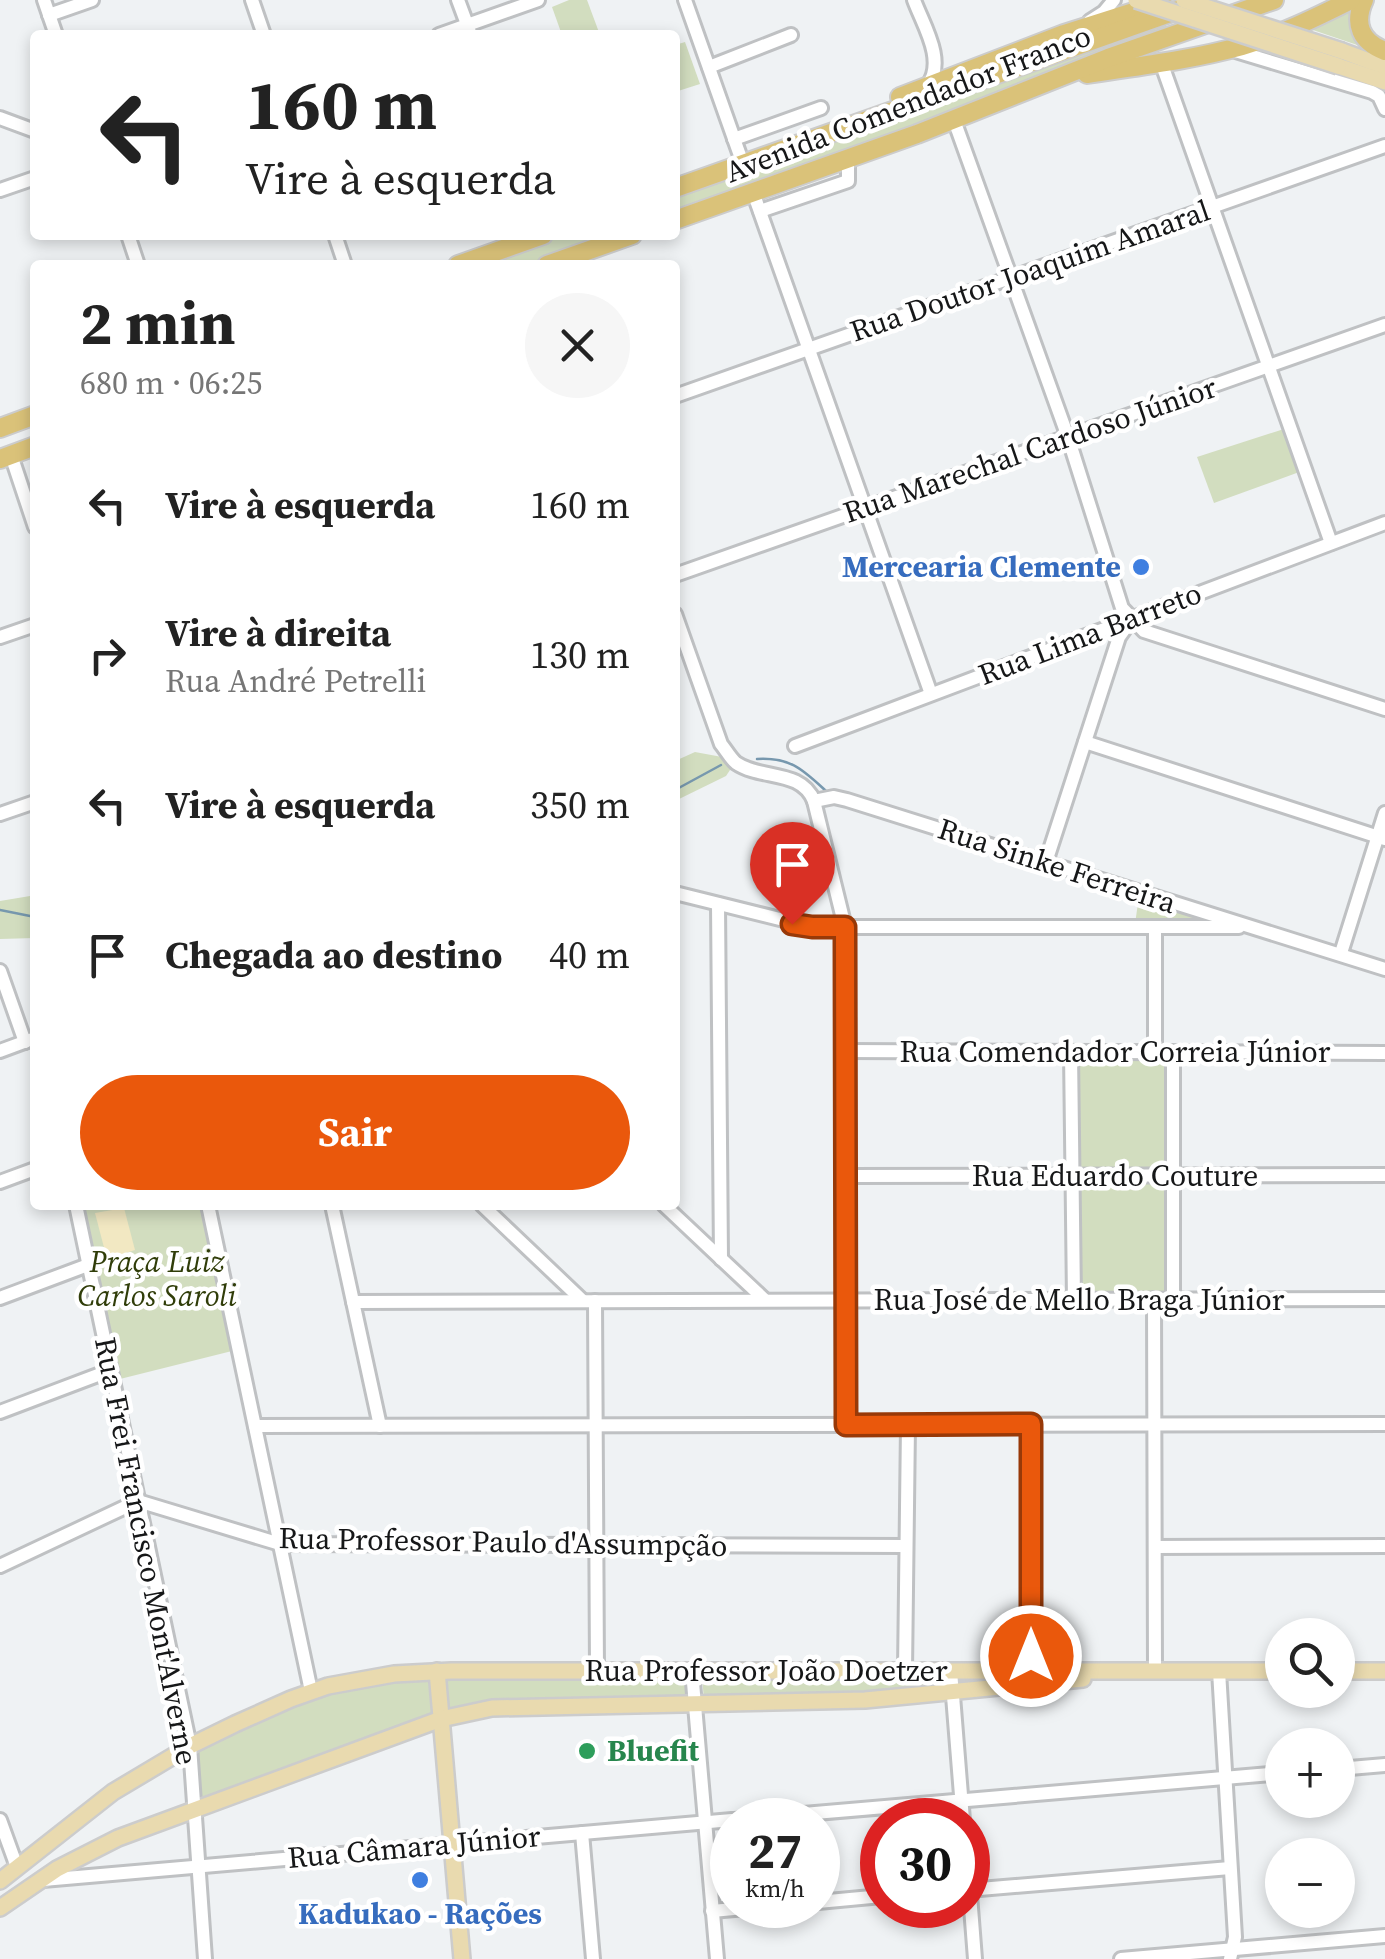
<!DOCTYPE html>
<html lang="pt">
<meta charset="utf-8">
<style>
:root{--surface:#fff;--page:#f6f6f6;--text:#222;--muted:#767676;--accent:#ea580c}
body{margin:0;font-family:"Source Serif 4",serif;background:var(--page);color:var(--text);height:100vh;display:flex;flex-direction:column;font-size:38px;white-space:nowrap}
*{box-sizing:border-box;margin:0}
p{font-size:32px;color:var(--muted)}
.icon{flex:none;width:55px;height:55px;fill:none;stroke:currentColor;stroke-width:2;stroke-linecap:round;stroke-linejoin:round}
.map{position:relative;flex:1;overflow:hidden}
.drawer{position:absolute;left:30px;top:260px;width:650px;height:950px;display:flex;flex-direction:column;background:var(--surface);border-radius:10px;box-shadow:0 5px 15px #0003}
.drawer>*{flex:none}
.guide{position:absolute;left:30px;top:30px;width:650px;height:210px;border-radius:10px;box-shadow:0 5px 15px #0003;background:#fff;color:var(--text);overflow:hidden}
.tools{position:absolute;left:1265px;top:1618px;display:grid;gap:20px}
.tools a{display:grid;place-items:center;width:90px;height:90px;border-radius:50%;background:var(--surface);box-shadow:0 5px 15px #0003;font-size:50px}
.speed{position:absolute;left:710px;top:1798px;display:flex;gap:20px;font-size:50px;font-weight:700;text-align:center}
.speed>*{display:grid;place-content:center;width:130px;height:130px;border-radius:50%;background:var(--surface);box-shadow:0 5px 15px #0003;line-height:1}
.speed small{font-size:25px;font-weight:400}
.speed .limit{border:15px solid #d22;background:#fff;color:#111}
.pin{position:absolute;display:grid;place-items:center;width:85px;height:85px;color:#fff;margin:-102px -42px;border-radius:50% 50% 50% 0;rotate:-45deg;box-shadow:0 0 10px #0007}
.pin .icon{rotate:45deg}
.me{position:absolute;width:110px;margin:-55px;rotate:0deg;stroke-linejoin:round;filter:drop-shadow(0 0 8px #0008)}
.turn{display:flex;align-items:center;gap:35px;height:210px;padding:0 50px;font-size:45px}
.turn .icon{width:130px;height:130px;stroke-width:2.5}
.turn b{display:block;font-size:70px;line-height:85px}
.round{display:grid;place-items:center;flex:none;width:105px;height:105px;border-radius:52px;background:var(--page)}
.summary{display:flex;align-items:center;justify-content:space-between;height:170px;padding:0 50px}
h1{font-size:60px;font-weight:700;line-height:75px}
.primary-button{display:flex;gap:20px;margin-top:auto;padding:20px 50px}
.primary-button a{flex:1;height:115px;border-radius:60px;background:var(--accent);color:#fff;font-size:40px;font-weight:700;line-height:115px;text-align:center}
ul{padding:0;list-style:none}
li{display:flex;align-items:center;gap:30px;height:150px;padding:0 50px}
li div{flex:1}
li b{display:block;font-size:38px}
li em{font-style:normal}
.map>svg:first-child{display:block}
</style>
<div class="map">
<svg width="1385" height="1959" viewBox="0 0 1385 1959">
<rect width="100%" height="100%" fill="#eff2f4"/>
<g fill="#d2ddbf">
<polygon points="569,0 587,0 600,35 562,35 552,7"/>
<polygon points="1361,0 1375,51 1307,28"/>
<polygon points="1161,22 1169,28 937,119 886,135 675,214 675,195"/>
<polygon points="685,42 700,84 675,92 675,45"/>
<polygon points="564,235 618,235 531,265 479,265"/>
<polygon points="1287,428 1302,471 1214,503 1197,457"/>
<polygon points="695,752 722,757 732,767 726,776 675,801 675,761"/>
<polygon points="30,896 35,899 35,938 0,939 0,901"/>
<polygon points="1139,896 1202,915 1202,921 1135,924"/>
<polygon points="1084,1057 1164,1058 1167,1061 1168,1163 1161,1171 1085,1171 1079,1163 1078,1068"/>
<polygon points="1167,1180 1169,1292 1081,1294 1079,1181"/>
<polygon points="82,1205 200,1205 232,1351 120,1379"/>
<polygon points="430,1677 432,1714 199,1801 195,1751 310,1697 365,1684"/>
<polygon points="702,1678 945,1678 945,1689 704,1699"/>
<polygon points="687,1679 688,1697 464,1705 449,1709 447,1680"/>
</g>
<polygon fill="#f2e8c2" points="124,1208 135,1250 107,1259 95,1213"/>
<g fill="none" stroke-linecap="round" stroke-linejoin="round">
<g stroke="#7798ae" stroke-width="2.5">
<path d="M757 759C791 757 803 770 826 791"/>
<polyline points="675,790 721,765"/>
<polyline points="0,910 35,917"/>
</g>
<defs>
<g id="minor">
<polyline points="44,0 56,35"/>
<polyline points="252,0 264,35"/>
<polyline points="458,0 471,35"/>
<polyline points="685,0 743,164"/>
<path d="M914 0C923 25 946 60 928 85"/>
<polyline points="49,15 92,0"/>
<polyline points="1090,21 1104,12 1114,0"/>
<polyline points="439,35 538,0"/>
<polyline points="1232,50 1372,92 1379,96 1385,109"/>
<polyline points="1161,62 1331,543"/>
<polyline points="709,67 791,35"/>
<polyline points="0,118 35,131"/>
<polyline points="954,120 1068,437 1122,608 1144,631 1385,709"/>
<polyline points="734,139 821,108"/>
<polyline points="0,190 35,178"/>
<polyline points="753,192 931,694"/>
<polyline points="760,211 848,181 848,159"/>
<polyline points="128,235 138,265"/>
<polyline points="335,235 345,265"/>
<polyline points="675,396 1385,146"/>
<polyline points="11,455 35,527"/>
<polyline points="675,575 1385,325"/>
<path d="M675 614 721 744C726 750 730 758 736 763 761 780 801 769 814 801L834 797 847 800 1385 969"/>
<polyline points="0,637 35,625"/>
<polyline points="1085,742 1385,839"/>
<polyline points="795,746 1385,523"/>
<polyline points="814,801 845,927 846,1425"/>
<polyline points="0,814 35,802"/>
<polyline points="1046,862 1119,637 1131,620"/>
<polyline points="675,893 812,927 1239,927"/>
<polyline points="718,904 721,1259"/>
<polyline points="1341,953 1385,813"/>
<polyline points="0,971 25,1042"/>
<polyline points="0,1051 35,1038"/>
<polyline points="845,1051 1385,1053"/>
<polyline points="1071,1052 1074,1300"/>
<polyline points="1155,1052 1155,927"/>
<polyline points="1173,1052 1173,1299"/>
<polyline points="846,1176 1385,1175"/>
<polyline points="0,1182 35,1169"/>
<polyline points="76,1205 190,1746 205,1959"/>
<polyline points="208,1205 311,1691"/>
<polyline points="332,1205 380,1426"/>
<polyline points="482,1205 583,1301"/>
<polyline points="664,1205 765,1300"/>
<polyline points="0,1298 88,1265"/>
<polyline points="1154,1299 1155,1671"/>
<polyline points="595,1301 597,1671"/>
<polyline points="353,1302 1385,1299"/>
<polyline points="0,1412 111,1370"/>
<polyline points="1031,1424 1031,1671"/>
<polyline points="255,1426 1385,1424"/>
<polyline points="1155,1547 1385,1546"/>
<polyline points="0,1566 138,1501 280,1544 906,1546"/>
<polyline points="692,1671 717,1959"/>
<polyline points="905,1671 908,1425"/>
<polyline points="951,1671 963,1820"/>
<polyline points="1219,1671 1235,1937 1230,1959"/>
<polyline points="1338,1769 1385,1765"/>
<polyline points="0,1820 17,1867"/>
<polyline points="734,1820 1282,1773"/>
<polyline points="582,1833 593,1959"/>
<polyline points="968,1869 975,1959"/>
<polyline points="43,1880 732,1820"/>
<polyline points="968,1890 1230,1868"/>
<polyline points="818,1902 882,1896"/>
<polyline points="712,1911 779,1905"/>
<polyline points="1121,1959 1385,1936"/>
</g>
<g id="major">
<polyline points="1342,51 1385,67"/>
<polyline points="1338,66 1385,82"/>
<polyline points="437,1671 462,1959"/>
<polyline points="1338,1671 1385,1671"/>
<polyline points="0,1881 113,1792 190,1746 235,1724 291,1699 328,1686 394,1674 451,1671 1282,1671"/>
<polyline points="0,1908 57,1869 118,1838 441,1719 492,1708 865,1700 1083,1679"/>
</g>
<g id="highway">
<path d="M1364 0C1353 24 1361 42 1385 51"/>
<path d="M1087 74C1139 66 1191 60 1242 46 1280 35 1315 18 1351 0"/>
<polyline points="900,97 1064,34 1162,3"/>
<polyline points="675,188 1184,8"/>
<polyline points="675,220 917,134 1108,58 1274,0"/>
<polyline points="458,265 543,235"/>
<polyline points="547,265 632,235"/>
<polyline points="0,428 35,415"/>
<polyline points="0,459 35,446"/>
</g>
</defs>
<use href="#minor" stroke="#bfc1c3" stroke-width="18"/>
<use href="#major" stroke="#ccc" stroke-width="20"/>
<use href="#highway" stroke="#ccc" stroke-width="22"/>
<use href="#minor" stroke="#fff" stroke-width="12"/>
<use href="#major" stroke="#e9daaf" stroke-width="15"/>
<use href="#highway" stroke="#dac279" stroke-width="18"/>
<defs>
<g id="major-bridge">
<polyline points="1136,0 1338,66"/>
<polyline points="1184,0 1342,51"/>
</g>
</defs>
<use href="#major-bridge" stroke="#ccc" stroke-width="20" stroke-linecap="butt"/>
<use href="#major-bridge" stroke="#e9daaf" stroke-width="15"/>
</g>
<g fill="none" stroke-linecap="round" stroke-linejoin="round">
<defs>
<polyline id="route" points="792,924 812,927 845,927 846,1425 1031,1424 1031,1656"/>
</defs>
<use href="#route" stroke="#983908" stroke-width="25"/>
<use href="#route" stroke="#ea580c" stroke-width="18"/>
</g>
<g fill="#3f7fe0" stroke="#fff" stroke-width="4">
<circle cx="1141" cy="567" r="10"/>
<circle cx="420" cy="1880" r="10"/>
</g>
<circle fill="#2e9e5b" stroke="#fff" stroke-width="4" cx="587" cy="1751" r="10"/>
<g text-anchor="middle" stroke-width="9" stroke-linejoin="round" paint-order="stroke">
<g font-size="30" fill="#161718" stroke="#fff">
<text transform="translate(908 104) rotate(-21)" y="10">Avenida Comendador Franco</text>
<text transform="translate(1030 271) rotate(-19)" y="10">Rua Doutor Joaquim Amaral</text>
<text transform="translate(1030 450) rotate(-19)" y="10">Rua Marechal Cardoso Júnior</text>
<text transform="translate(1090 634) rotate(-21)" y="10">Rua Lima Barreto</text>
<text transform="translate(1057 866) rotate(18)" y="10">Rua Sinke Ferreira</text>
<text x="1115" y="1062">Rua Comendador Correia Júnior</text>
<text x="1115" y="1186">Rua Eduardo Couture</text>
<text x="1079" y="1310">Rua José de Mello Braga Júnior</text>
<text transform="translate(503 1542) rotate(1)" y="10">Rua Professor Paulo d'Assumpção</text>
<text transform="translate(146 1551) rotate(79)" y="10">Rua Frei Francisco Mont'Alverne</text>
<text x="766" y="1681">Rua Professor João Doetzer</text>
<text transform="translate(414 1847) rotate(-5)" y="10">Rua Câmara Júnior</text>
</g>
<g font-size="30" font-weight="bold" fill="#366cbe" stroke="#fff" text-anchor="end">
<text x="1121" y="577">Mercearia Clemente</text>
<text x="420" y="1924" text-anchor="middle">Kadukao - Rações</text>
</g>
<g font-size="30" font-style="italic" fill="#303d09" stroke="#fff">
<text x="157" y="1272">Praça Luiz<tspan x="157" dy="34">Carlos Saroli</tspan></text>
</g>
<g font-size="30" font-weight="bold" fill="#27864d" stroke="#fff" text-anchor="start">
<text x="607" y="1761">Bluefit</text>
</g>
</g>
</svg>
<div class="tools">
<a><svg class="icon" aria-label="search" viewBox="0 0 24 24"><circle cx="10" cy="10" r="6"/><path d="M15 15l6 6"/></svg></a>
<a>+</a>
<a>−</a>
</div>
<div class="speed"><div>27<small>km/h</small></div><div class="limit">30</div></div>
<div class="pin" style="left:792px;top:924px;background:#d93025"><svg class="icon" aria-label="arrive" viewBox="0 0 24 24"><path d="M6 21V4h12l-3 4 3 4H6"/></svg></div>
<svg class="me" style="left:1031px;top:1656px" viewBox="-20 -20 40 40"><circle r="17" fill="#ea580c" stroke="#fff" stroke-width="3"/><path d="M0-11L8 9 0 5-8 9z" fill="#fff"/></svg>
<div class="guide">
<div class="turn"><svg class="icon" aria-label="left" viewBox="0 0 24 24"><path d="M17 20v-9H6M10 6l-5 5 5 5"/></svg><div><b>160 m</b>Vire à esquerda</div></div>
</div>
<section class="drawer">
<div class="summary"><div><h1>2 min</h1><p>680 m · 06:25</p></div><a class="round"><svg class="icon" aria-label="close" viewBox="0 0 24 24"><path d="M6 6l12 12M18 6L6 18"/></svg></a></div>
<ul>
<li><svg class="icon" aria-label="left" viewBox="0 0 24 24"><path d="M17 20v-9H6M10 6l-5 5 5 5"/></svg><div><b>Vire à esquerda</b></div><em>160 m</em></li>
<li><svg class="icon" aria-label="right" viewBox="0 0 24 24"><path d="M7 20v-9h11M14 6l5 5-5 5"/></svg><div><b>Vire à direita</b><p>Rua André Petrelli</p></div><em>130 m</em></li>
<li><svg class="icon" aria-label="left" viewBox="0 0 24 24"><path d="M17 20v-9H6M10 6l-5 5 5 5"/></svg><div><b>Vire à esquerda</b></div><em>350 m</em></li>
<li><svg class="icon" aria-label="arrive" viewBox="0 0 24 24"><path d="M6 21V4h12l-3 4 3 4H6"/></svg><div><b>Chegada ao destino</b></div><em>40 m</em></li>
</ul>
<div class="primary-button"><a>Sair</a></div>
</section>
</div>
